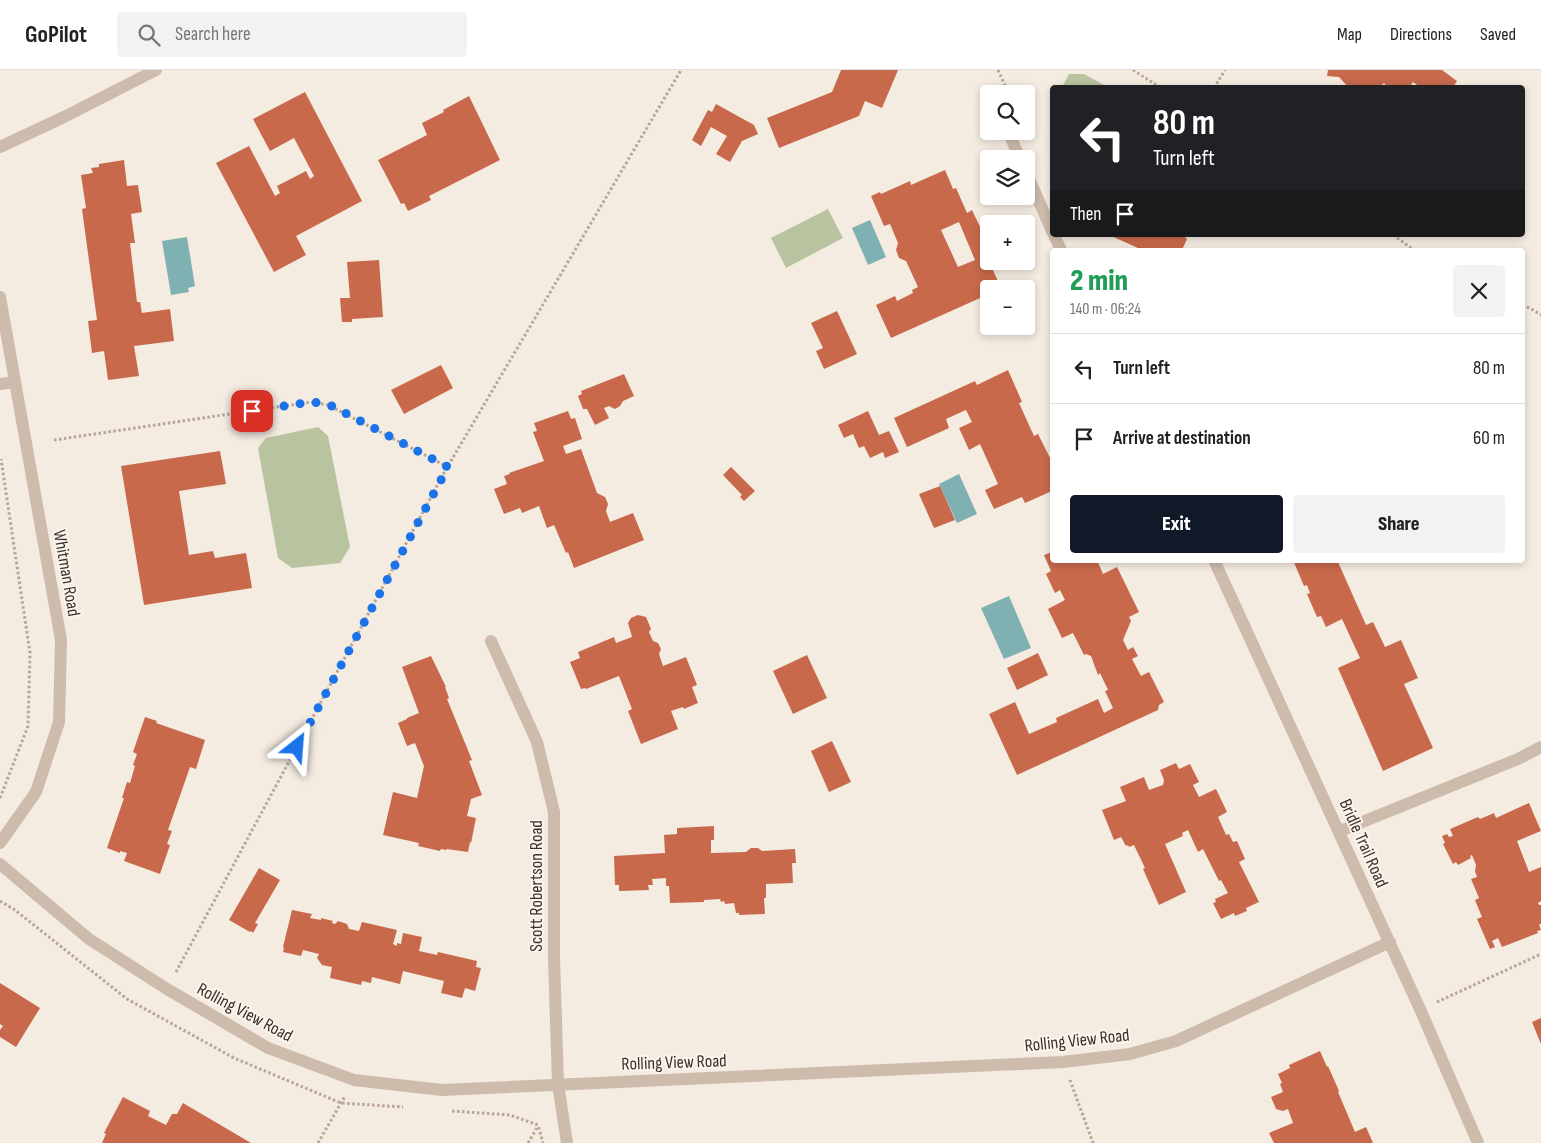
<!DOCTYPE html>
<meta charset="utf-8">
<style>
:root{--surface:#fff;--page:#f2f2f2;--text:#222;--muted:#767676;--line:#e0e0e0;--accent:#111827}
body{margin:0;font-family:"Sofia Sans Condensed",sans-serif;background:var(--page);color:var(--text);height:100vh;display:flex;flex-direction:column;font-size:19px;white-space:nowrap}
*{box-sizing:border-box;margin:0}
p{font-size:16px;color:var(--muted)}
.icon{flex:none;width:28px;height:28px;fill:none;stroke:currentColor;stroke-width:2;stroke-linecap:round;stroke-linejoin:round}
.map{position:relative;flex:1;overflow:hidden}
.panel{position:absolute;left:1050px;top:178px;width:475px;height:315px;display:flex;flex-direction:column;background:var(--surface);border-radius:5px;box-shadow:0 2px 8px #0003}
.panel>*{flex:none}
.hud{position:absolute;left:1050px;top:15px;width:475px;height:152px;border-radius:5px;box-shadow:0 2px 8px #0003;background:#202124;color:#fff;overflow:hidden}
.buttons{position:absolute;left:980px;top:15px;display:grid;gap:10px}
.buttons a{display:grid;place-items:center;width:55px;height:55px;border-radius:5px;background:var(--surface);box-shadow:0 2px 8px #0003;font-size:25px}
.pin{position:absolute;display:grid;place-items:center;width:42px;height:42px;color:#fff;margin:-21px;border-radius:10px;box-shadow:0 2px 8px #0006}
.me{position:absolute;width:55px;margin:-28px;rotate:28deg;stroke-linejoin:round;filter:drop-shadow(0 0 4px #0008)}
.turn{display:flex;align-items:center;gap:18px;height:105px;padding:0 20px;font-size:22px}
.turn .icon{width:65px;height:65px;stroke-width:2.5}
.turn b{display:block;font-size:35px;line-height:42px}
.then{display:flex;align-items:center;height:48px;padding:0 20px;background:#0003;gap:10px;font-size:19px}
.round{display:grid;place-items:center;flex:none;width:52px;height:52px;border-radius:5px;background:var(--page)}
.head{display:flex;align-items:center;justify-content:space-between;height:85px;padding:0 20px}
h1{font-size:30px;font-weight:800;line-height:38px;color:#1e9e55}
.cta{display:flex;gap:10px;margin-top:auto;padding:10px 20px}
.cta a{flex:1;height:58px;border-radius:5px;background:var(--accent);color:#fff;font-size:20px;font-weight:800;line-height:58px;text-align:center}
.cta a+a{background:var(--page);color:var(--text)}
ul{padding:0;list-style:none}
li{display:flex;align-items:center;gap:15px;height:70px;padding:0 20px;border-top:1px solid var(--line)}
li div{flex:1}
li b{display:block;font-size:19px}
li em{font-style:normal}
header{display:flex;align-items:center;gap:30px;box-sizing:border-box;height:70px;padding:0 25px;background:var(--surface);border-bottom:1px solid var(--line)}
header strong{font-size:24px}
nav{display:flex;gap:28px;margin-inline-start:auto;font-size:18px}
.search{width:350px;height:45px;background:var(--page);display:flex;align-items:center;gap:12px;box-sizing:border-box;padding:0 18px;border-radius:5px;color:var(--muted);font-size:19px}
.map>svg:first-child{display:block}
</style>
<header>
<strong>GoPilot</strong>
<div class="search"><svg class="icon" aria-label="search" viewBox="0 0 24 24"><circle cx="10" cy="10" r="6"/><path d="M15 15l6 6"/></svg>Search here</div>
<nav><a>Map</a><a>Directions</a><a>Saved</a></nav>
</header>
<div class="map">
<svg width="1541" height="1073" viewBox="0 0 1541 1073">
<rect width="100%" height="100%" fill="#f4ebe1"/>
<g fill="#b8c4a0">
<polygon points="1069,4 1084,4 1108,17 1062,17"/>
<polygon points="828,139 843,168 786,198 771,168"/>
<polygon points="318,357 328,366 350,477 340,493 292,498 278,488 258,378 266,368"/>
</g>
<g fill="#7fb0b2">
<polygon points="870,150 886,187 868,195 852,158"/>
<polygon points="187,167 195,216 188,218 189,222 171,225 162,171"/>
<polygon points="959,404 977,444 957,453 939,414"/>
<polygon points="1009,526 1031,578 1004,589 981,538"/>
</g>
<g fill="#c8694b" fill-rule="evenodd">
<polygon points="841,0 898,0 882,38 865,31 859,46 779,78 767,48 832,22"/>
<polygon points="1328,0 1442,0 1457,11 1452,18 1421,18 1413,12 1409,18 1388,18 1384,13 1379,18 1349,18 1339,7 1327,6"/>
<polygon points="305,22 362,131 296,166 306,185 274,202 216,93 249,76 275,126 280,123 277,116 306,101 310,109 314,106 294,68 270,81 253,49"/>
<polygon points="469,26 500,90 429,126 431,130 408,141 404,133 401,134 378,90 427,65 422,53 444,42 443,40"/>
<polygon points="716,34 754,55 758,64 742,71 730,92 716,84 727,66 711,57 701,76 692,70 708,40 712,42"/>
<polygon points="124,90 127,116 138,115 142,142 131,144 135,173 130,173 137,232 140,232 142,243 170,239 174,271 134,276 139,306 108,310 104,281 92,283 88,251 97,250 82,139 86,138 81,105 93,103 91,98 99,97 99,94"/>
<path d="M945 100 953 119 956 118 967 143 972 140 989 176V191L1001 218 989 219V224L891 268 876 235 895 226 897 231 913 223 912 220 918 217 906 191 899 188 896 180 898 173 890 154 884 156 871 126 880 122 881 124 910 111 911 115ZM959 152 975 190 958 197 941 160Z"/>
<polygon points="1109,165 1189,165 1185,167 1187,169 1182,180 1138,180 1138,178"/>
<polygon points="379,190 383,247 352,249 352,252 342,252 340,228 350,228 347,192"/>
<polygon points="837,241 857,284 824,299 816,281 823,278 811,253"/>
<polygon points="441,295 453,318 404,344 391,320"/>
<polygon points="1008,300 1022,332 1019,333 1034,366 1038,364 1052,392 1052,421 1025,433 1022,427 994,439 985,420 998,414 980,374 969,380 959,358 972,352 966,340 946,349 949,358 907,377 894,348 975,311 977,315"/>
<polygon points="624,304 634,326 623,331 620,336 615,339 609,336 604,338 609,348 595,355 587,339 583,339 578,326 582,324 581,321"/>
<polygon points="568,341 571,349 575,348 582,369 563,376 566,384 581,379 597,423 605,427 608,434 606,441 610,452 633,443 644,470 574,498 568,482 566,483 554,455 547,458 539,436 522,443 520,438 504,444 494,419 507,414 504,406 510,404 509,403 544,391 533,362 537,361 534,353"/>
<polygon points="868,341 879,365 889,361 899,382 885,388 883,382 870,388 864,376 859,378 853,364 844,368 838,355"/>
<polygon points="220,381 226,414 179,421 189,485 213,481 215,488 246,483 252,518 144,535 121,396"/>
<polygon points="731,397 755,421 744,431 740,427 742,425 723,405"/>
<polygon points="940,416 955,450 934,458 919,424"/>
<polygon points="1052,482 1052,490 1097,490 1103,504 1117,497 1139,542 1129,547 1131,551 1123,570 1128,580 1133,577 1138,586 1132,589 1141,606 1149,602 1164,632 1159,635 1158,640 1017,705 989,644 1015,632 1029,664 1057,652 1056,648 1098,629 1104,643 1113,638 1105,621 1108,620 1100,603 1098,605 1091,586 1086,584 1084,585 1073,563 1062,568 1048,539 1065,530 1060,520 1055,523 1046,504 1051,501 1044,485"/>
<polygon points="1293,490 1343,490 1338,492 1366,555 1373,552 1385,577 1401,570 1418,608 1404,614 1433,678 1383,701 1338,598 1360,588 1342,549 1326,557 1321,546 1317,547 1307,524 1310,523 1307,515 1304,516"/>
<polygon points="638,545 646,547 651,559 649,562 653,571 658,573 661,579 659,584 663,596 686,587 697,615 692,617 698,633 684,639 683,637 671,641 678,659 641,674 628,641 632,639 619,606 586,619 585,618 581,619 570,592 580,588 578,582 614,567 616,573 632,567 628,553 631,548"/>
<polygon points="1038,583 1048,605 1017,620 1007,598"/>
<polygon points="807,585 827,628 793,644 773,601"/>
<polygon points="431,586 446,617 445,617 449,628 447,629 472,690 469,691 482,725 471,729 467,746 476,748 471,773 470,772 468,782 447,779 446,780 441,779 440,781 418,776 419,773 383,765 393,722 417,728 424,696 415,673 407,676 398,653 407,649 407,648 419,643 402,597"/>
<polygon points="145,647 157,651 156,653 205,670 196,699 190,697 168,760 172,761 167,774 170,775 160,804 124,791 127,783 120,781 120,783 107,778 124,728 122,728 127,712 130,713 135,696 133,695 137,684 133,682"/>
<polygon points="832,671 851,712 829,722 811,681"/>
<polygon points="1176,693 1179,699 1190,694 1199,712 1193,715 1199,727 1216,719 1227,742 1218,747 1226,765 1229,764 1233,772 1237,771 1245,789 1239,792 1259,832 1246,838 1247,841 1235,846 1234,843 1221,849 1213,833 1216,832 1215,829 1228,823 1221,810 1219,811 1203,779 1198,782 1188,760 1182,763 1183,766 1165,774 1186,822 1159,835 1143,799 1145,798 1134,775 1129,777 1128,775 1126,776 1121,767 1114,770 1102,740 1126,731 1120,717 1144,707 1149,720 1163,715 1164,710 1160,700"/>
<polygon points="1529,733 1541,761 1517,771 1529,802 1541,797 1541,831 1538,833 1539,835 1541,835 1541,854 1539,854 1541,860 1537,861 1538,863 1502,877 1498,868 1492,871 1495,877 1490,879 1477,849 1482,847 1475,830 1479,828 1471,809 1477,807 1475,801 1476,795 1472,785 1470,786 1471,788 1458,795 1456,792 1453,794 1443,774 1445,773 1442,766 1447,764 1449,767 1453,766 1450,759 1478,747 1480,749 1494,743 1496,748"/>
<polygon points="714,756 714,770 711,770 711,783 746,782 751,778 758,778 762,781 795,779 796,793 792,793 793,813 766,814 766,828 764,828 765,844 739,845 739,843 736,843 734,833 725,834 724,831 721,832 720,829 704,830 704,832 670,833 669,816 666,816 666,808 652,809 653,815 648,815 649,820 619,821 619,815 615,815 614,786 665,783 664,765 677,764 677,758"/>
<polygon points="259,798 280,810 255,853 258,854 253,863 251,861 250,862 229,850"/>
<polygon points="292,840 312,844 310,848 321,850 321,848 333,851 332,853 335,854 338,851 347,854 349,859 359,861 362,852 397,860 393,874 397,876 397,873 401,874 403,863 422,867 419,881 437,885 438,882 477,891 476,897 481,898 475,921 465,918 462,928 441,923 444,911 403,901 400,914 372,907 371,913 362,911 361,915 330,908 332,897 322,895 317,888 319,884 303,880 301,886 283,882 284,878 283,877"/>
<polygon points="0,913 40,938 16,977 0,967 0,960 3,956 0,954"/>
<polygon points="1541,948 1541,974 1532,952"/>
<polygon points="1320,981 1327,997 1328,996 1339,1021 1338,1022 1355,1062 1366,1057 1373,1073 1274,1073 1269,1063 1293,1053 1288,1039 1283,1041 1276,1039 1271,1027 1283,1022 1280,1014 1282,1013 1278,1004 1290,998 1289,995"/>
<polygon points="123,1027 150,1041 148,1046 166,1055 172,1044 177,1044 183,1033 251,1073 102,1073 106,1064 104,1063"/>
</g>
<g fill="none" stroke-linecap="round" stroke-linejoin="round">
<g stroke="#b9a596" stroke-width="3" stroke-dasharray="2.5 2.5" stroke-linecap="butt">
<polyline points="998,0 1009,24"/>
<polyline points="1133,0 1161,18"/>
<polyline points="1214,18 1225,0"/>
<polyline points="1393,165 1414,180"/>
<polyline points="1522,236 1530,238 1541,245"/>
<polyline points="54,370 311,332 328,335 448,397"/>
<polyline points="0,728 28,656 30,583 1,389"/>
<polyline points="0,831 15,840 127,929 234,988 341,1033 403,1037"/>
<polyline points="176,902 445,401 681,0"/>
<polyline points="1437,932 1541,884"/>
<polyline points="1070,1010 1093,1073"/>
<polyline points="452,1041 510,1045 538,1055 543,1073"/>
<polyline points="318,1073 345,1026"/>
<polyline points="528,1073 538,1056"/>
</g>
<g stroke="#cdbbac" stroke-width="12">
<polyline points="1008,61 1020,89"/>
<polyline points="0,77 64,47 156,0"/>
<polyline points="1026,102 1052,161"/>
<polyline points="1054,165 1061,180"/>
<polyline points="0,227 61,570 59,652 36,722 0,773"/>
<polyline points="0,314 15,312"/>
<polyline points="1214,490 1420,939 1478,1073"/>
<polyline points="491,571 537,672 554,742 554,888 558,1014 567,1073"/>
<polyline points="1340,761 1518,689 1541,677"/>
<polyline points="0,794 89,869 167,919 268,978 354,1010 442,1020 1063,992 1130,984 1176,971 1390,872"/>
</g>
</g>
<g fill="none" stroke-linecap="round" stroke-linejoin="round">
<polyline stroke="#1a73e8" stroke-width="9" stroke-dasharray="0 16.2" points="252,341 311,332 328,334 448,397 297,677"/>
</g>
<g text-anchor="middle" stroke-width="4" stroke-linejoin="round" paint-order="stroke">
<g font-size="18" fill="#3b302b" stroke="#fbf5ee">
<text transform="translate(67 503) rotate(80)" y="6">Whitman Road</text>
<text transform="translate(1364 773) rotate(66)" y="6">Bridle Trail Road</text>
<text transform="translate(536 816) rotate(-90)" y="6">Scott Robertson Road</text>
<text transform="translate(245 942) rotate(28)" y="6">Rolling View Road</text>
<text transform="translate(1077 970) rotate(-6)" y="6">Rolling View Road</text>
<text transform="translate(674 992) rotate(-2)" y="6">Rolling View Road</text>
</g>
</g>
</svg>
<div class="buttons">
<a><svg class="icon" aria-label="search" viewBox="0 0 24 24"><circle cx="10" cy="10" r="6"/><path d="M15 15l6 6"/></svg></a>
<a><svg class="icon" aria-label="layers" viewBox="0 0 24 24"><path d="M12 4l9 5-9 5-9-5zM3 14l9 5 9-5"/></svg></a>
<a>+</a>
<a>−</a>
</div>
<div class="pin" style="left:252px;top:341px;background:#d93025"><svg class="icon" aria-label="arrive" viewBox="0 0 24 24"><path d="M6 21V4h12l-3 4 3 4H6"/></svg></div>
<svg class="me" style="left:297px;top:677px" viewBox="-20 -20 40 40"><path d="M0-17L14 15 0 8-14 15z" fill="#1a73e8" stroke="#fff" stroke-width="4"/></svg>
<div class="hud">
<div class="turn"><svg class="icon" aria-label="left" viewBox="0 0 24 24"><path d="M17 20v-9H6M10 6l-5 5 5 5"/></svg><div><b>80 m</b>Turn left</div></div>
<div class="then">Then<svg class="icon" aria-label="arrive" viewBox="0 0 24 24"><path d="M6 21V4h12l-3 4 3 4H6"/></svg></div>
</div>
<section class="panel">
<div class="head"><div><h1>2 min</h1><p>140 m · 06:24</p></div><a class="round"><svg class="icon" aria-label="close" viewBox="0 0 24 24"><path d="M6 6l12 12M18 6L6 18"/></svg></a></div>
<ul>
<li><svg class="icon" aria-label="left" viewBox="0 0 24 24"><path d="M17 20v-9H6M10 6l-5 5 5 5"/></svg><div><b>Turn left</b></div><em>80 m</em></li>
<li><svg class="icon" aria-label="arrive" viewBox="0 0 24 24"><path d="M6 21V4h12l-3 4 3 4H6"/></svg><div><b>Arrive at destination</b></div><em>60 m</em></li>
</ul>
<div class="cta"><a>Exit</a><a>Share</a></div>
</section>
</div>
